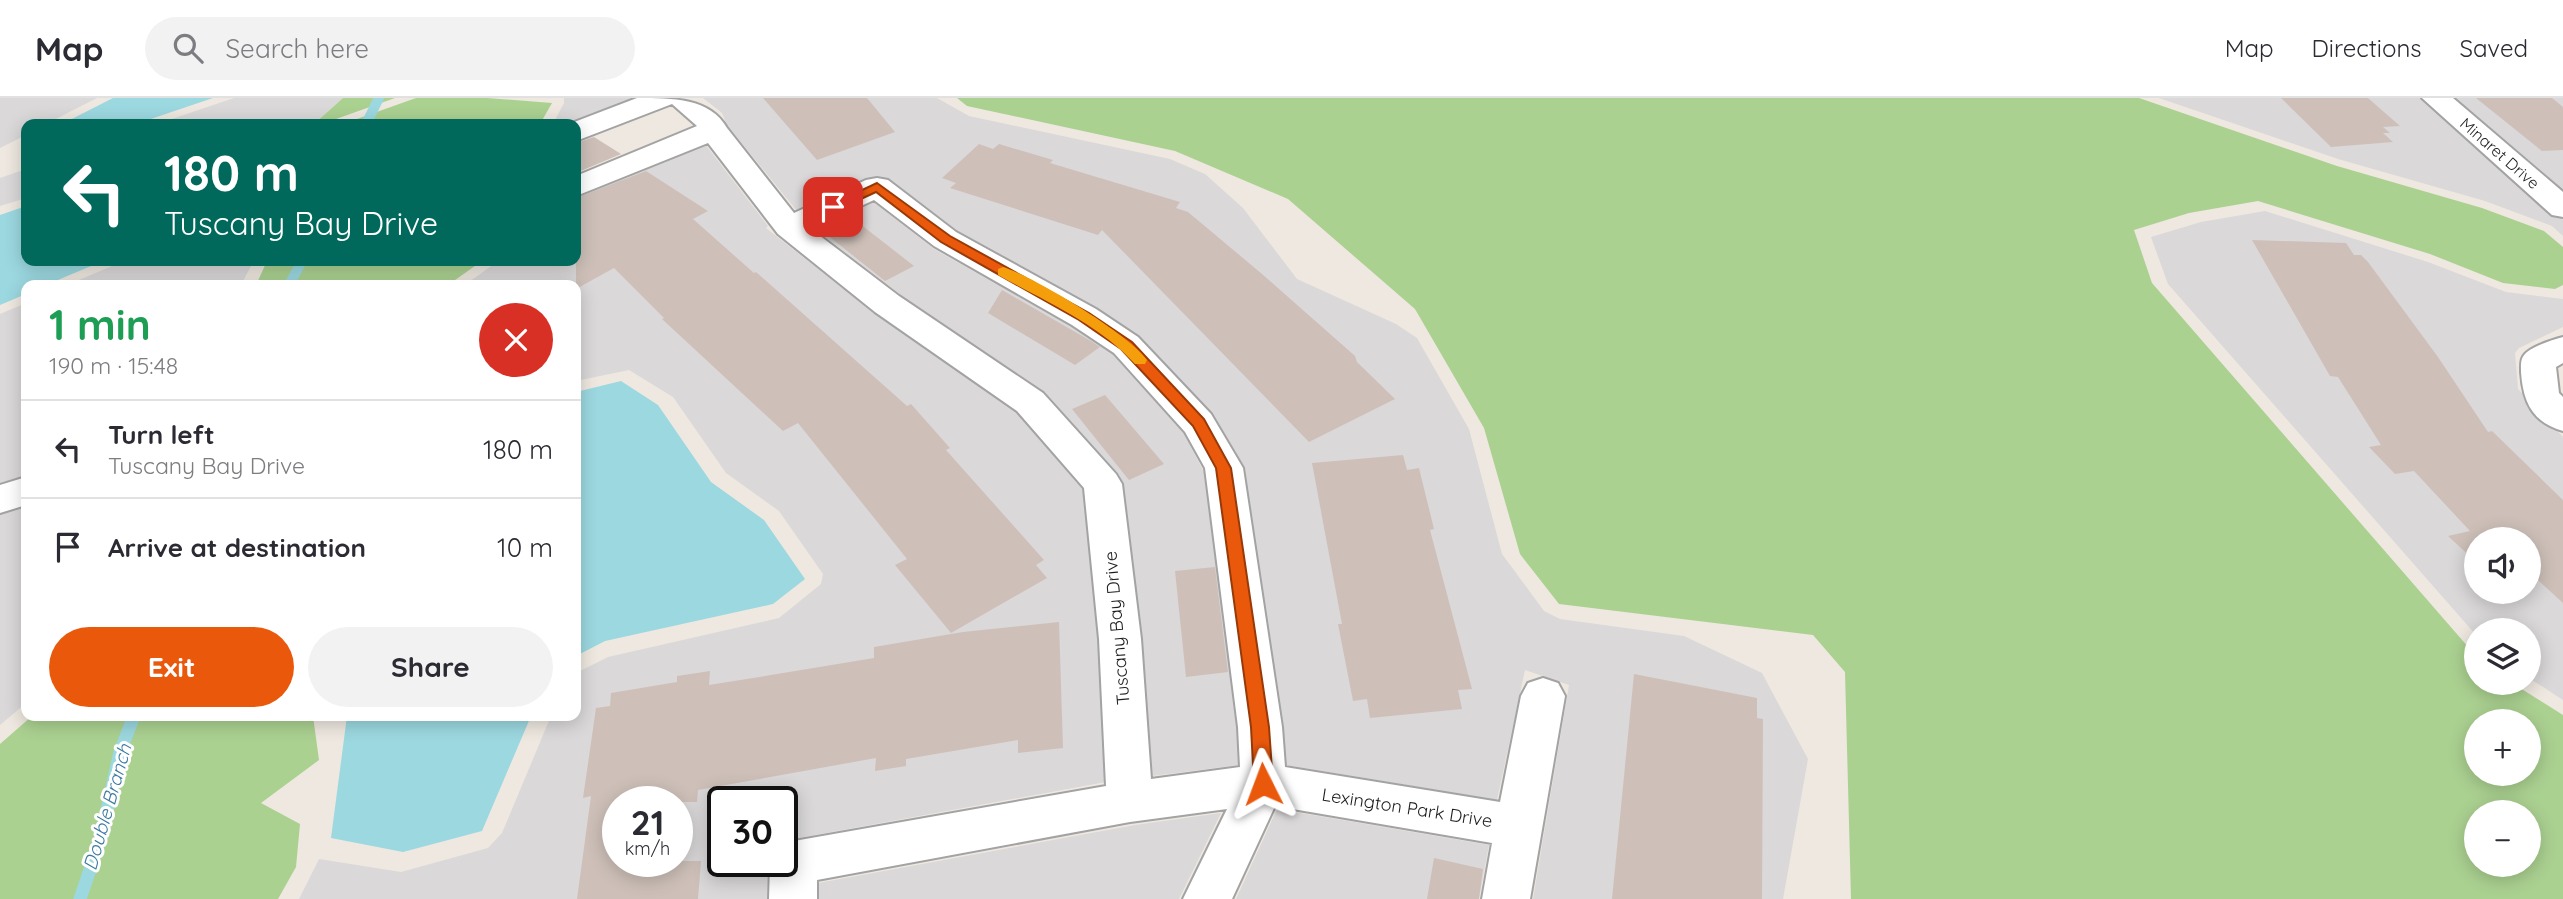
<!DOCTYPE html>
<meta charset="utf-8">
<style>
:root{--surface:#fff;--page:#f2f2f3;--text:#2b2b33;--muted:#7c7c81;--line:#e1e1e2;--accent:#ea580c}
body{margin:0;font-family:Quicksand,sans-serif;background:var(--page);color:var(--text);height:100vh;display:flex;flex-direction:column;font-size:26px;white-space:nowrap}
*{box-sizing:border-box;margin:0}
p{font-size:23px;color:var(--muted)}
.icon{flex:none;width:38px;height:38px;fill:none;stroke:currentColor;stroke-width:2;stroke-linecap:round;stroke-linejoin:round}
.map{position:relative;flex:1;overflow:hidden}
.side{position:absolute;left:21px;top:182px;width:560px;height:441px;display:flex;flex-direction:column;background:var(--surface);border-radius:14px;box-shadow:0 4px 18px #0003}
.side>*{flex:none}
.top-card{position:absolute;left:21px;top:21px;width:560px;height:147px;border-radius:14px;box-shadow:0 4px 18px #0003;background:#00695c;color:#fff;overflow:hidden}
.buttons{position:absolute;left:2464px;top:429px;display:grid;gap:14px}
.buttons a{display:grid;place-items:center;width:77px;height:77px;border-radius:50%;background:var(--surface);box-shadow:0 4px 18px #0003;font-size:35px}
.speed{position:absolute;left:602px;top:688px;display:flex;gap:14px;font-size:35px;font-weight:700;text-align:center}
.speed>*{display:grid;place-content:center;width:91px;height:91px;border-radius:50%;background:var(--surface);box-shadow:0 4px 18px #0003;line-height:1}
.speed small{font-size:18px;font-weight:400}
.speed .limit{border:4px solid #111;border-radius:10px;background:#fff;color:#111}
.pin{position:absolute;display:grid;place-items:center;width:60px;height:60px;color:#fff;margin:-30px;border-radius:14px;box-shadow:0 4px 10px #0006}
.me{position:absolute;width:77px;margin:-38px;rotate:357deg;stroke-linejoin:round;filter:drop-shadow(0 0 5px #0008)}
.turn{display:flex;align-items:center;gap:24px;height:147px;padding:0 28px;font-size:32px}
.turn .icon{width:91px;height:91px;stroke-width:2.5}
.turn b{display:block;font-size:49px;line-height:60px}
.round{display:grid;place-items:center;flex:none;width:74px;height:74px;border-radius:37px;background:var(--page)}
.summary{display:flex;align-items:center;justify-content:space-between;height:119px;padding:0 28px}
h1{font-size:42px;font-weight:800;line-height:52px;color:#1e9e55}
.button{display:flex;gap:14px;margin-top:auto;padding:14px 28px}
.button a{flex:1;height:80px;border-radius:42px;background:var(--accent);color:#fff;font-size:28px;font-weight:800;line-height:80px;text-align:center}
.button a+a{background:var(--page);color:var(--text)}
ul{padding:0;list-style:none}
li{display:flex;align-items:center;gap:21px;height:98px;padding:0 28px;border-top:2px solid var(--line)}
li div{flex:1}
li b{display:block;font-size:26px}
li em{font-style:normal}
header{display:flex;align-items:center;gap:42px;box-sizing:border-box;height:98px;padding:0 35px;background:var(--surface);border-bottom:2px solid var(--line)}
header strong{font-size:33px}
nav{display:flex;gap:38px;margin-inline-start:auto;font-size:24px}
.search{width:490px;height:63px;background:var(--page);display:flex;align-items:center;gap:18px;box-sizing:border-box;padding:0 24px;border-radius:38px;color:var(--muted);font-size:26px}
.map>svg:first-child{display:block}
</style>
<header>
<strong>Map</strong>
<div class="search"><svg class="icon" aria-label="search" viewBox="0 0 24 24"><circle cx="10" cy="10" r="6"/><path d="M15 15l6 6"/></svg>Search here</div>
<nav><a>Map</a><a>Directions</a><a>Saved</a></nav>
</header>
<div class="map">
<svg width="2563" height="801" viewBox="0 0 2563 801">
<rect width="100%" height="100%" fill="#eee8e0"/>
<g fill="#dad8d9" fill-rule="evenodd">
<polygon points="0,0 97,0 46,26 26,26 26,37 0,50"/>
<polygon points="234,0 343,0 314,26 157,26"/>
<polygon points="564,0 639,0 571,26 553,26 564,5"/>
<polygon points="703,0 937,0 969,18 1170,61 1205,76 1243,110 1297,181 1396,226 1417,240 1469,331 1502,456 1544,513 1560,521 1684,538 1762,575 1808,661 1783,801 1533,801 1569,587 1525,572 1497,702 1286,667 1283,627 1241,365 1213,317 1139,238 1095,209 958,133 890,82 869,81 797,113 727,27 722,15"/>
<polygon points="2159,0 2422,0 2563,122 2563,138 2552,128 2485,103 2338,61"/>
<polygon points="2451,0 2563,0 2563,96"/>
<path d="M705 46 768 128 766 130 874 215 1016 313 1084 392 1099 543 1106 684 793 741 782 754V704H723V763H774L768 770 767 801H299L319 761 401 774 488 750 502 735 551 618H576V575L608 559 779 520 821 486 823 476 779 413 726 375 673 299 629 272 576 283V187H465L498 163H576V100ZM618 704H677V763H618Z"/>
<polygon points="26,71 26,100 0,108 0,80"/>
<polygon points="872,103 934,151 1072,229 1113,256 1182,332 1204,374 1237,629 1239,667 1152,678 1142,539 1122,384 1119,377 1043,293 901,197 814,130"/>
<path d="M2265 113 2428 164 2506 194 2563 201V229L2519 250 2515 255 2518 291 2563 339V602L2529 580V532H2476V537L2168 186 2151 139 2201 124ZM2476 441H2529V494H2476Z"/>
<polygon points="124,163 250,163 251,168 241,187 67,187"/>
<polygon points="26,205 26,380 0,388 0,216"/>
<polygon points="26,407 26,605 0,627 0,416"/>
<polygon points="1277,711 1489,747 1479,801 1236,801"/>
<polygon points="1221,715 1179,801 818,801 818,785 1135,727"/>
</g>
<g fill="#abd191" fill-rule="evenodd">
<polygon points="343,0 395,0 322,26 314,26"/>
<polygon points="416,0 487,0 552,5 540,26 343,26"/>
<path d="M957 0H2139L2337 68 2482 110 2544 133 2563 149V187L2555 191 2503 185 2430 156 2258 103 2189 115 2134 132 2152 185 2476 558V584L2512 585 2563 617V801H1851L1845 574 1813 537 1559 506 1520 456 1484 330 1415 211 1288 101 1175 53 967 8ZM2529 623V676H2476V623ZM2476 714H2529V766H2476Z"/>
<polygon points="267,163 482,163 448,187 256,187"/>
<polygon points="32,618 313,618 319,662 261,705 300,726 296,769 278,801 0,801 0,646"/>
</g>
<g fill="#9cd8e0">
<polygon points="113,0 213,0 136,26 62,26"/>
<polygon points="26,108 26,163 103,163 46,187 26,187 26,196 0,207 0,117"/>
<polygon points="621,283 658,307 711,384 764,422 805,481 773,506 605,543 576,558 576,294"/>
<polygon points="347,618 531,618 482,733 403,754 331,740"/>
</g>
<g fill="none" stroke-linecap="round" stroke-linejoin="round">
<g stroke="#9cd8e0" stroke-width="10">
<polyline points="366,26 379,0"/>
<polyline points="289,187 302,163"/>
</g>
<polyline stroke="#9cd8e0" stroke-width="13" points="80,801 101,739 120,654 134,618"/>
</g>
<g fill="#cec0b9">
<polygon points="763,0 867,0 895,34 817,62"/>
<polygon points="2281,0 2368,0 2400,28 2383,29 2390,35 2383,35 2393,44 2331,49"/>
<polygon points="2476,0 2552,0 2563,9 2563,52 2542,53"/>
<polygon points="594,39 621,56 576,75 576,45"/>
<polygon points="979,46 993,51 999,46 1053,62 1050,65 1180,104 1176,110 1188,114 1262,176 1355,258 1357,264 1395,301 1309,344 1102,132 1098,137 950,90 956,85 942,80"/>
<polygon points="646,73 708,113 693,121 754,175 756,174 907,308 911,306 950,350 946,352 1044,462 1036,467 1047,480 951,535 895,467 907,461 798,325 783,333 662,221 664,220 614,170 576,191 576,100"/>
<polygon points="855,122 914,168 885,183 826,136"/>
<polygon points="2252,142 2346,145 2354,157 2361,157 2368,164 2438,259 2488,334 2492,333 2563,402 2563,505 2529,474 2529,441 2476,441 2476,464 2448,438 2470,433 2414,373 2395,376 2369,349 2381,347 2338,279 2330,278"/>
<polygon points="1002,192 1091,243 1100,249 1075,267 988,215"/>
<polygon points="1105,297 1164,366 1129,382 1072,311"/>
<polygon points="1403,357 1407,372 1419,370 1434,431 1430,432 1472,591 1458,592 1462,611 1370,620 1367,601 1353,603 1338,526 1342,526 1312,365"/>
<polygon points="1215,469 1228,574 1186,579 1175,473"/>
<polygon points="1059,524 1063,650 1018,655 1018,642 906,661 906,668 875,673 876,660 698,692 697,704 618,704 618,763 701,763 698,801 577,801 591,698 583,700 596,610 610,608 611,595 677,584 677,578 710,573 709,587 771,577 874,560 874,549 963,534"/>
<polygon points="1634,576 1757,600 1757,620 1763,621 1762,801 1612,801"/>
<polygon points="1434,760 1483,771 1479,801 1427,801"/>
</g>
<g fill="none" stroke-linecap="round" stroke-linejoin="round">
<defs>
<g id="minor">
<path d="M637 0C673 0 710 0 727 30L794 115 866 82 877 80 888 82 956 134 1096 211 1138 239 1211 316 1243 370 1282 629 1285 669 1500 704 1521 598 1528 585 1543 580 1558 585 1565 598 1530 801H1482L1492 745 1275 708 1232 801H1183L1227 711 1130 724 817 782V801H769L770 765 782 763V748L794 743 1106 688 1099 541 1084 390 1017 313 875 214 778 136 708 45 576 98V78L697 28 672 6 576 43V26H569ZM874 102 934 148 1072 227 1114 255 1185 334 1205 370 1238 629 1240 669 1151 681 1141 541 1122 386 1116 376 1043 295 899 198 811 131Z"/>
<polygon points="2422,0 2453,0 2563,94 2563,119 2552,117"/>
<path d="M2563 239V265L2556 269 2559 295 2563 299V333C2532 324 2523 304 2521 274 2521 266 2520 260 2527 254 2536 247 2552 242 2563 239Z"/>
<polygon points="26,379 26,407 0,415 0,387"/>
</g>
</defs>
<use href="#minor" stroke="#a3a3a3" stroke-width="4"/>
<use href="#minor" fill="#fff" fill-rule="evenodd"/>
</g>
<polygon fill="#ea580c" stroke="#983908" stroke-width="2" points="877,85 950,138 1089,215 1132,244 1204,321 1231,370 1269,629 1273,686 1270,692 1263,694 1256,692 1254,686 1251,629 1216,370 1193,328 1121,251 1079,222 941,144 876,94 837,112 833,113 826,109"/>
<path fill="#f59e0b" d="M1003 169C1033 178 1130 237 1147 262L1145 266H1135C1099 226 1045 203 998 177V171Z"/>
<g text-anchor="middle" stroke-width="6" stroke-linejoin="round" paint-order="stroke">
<g font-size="16" fill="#1c1c1c" stroke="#fff">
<text transform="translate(2500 55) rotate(41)" y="6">Minaret Drive</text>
</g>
<g font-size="18" fill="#1c1c1c" stroke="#fff">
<text transform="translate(1117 530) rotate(-95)" y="6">Tuscany Bay Drive</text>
<text transform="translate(1407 710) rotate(9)" y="6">Lexington Park Drive</text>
</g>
<g font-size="19" font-style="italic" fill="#3c7aa2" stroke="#fff">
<text transform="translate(107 709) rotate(-74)" y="7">Double Branch</text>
</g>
</g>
</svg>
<div class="buttons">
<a><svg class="icon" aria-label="sound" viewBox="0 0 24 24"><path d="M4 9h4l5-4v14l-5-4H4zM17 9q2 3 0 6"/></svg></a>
<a><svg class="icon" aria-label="layers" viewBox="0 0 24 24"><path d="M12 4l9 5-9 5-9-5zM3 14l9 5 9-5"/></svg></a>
<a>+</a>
<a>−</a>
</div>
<div class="speed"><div>21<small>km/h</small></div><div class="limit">30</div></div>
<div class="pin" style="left:833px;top:109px;background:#d93025"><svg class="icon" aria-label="arrive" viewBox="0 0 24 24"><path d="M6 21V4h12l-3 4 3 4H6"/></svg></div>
<svg class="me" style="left:1263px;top:686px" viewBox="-20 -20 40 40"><path d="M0-17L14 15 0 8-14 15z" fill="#ea580c" stroke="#fff" stroke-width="4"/></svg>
<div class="top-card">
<div class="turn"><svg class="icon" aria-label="left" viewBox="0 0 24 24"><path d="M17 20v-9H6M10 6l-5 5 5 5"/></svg><div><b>180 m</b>Tuscany Bay Drive</div></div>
</div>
<section class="side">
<div class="summary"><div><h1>1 min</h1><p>190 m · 15:48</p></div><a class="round" style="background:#d93025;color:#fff"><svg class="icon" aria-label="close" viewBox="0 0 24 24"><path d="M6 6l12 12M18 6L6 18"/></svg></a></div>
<ul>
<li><svg class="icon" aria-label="left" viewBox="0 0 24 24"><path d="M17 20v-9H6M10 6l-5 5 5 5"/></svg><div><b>Turn left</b><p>Tuscany Bay Drive</p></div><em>180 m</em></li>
<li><svg class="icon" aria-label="arrive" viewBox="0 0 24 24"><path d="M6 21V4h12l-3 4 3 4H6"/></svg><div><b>Arrive at destination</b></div><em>10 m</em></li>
</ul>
<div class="button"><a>Exit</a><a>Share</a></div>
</section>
</div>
